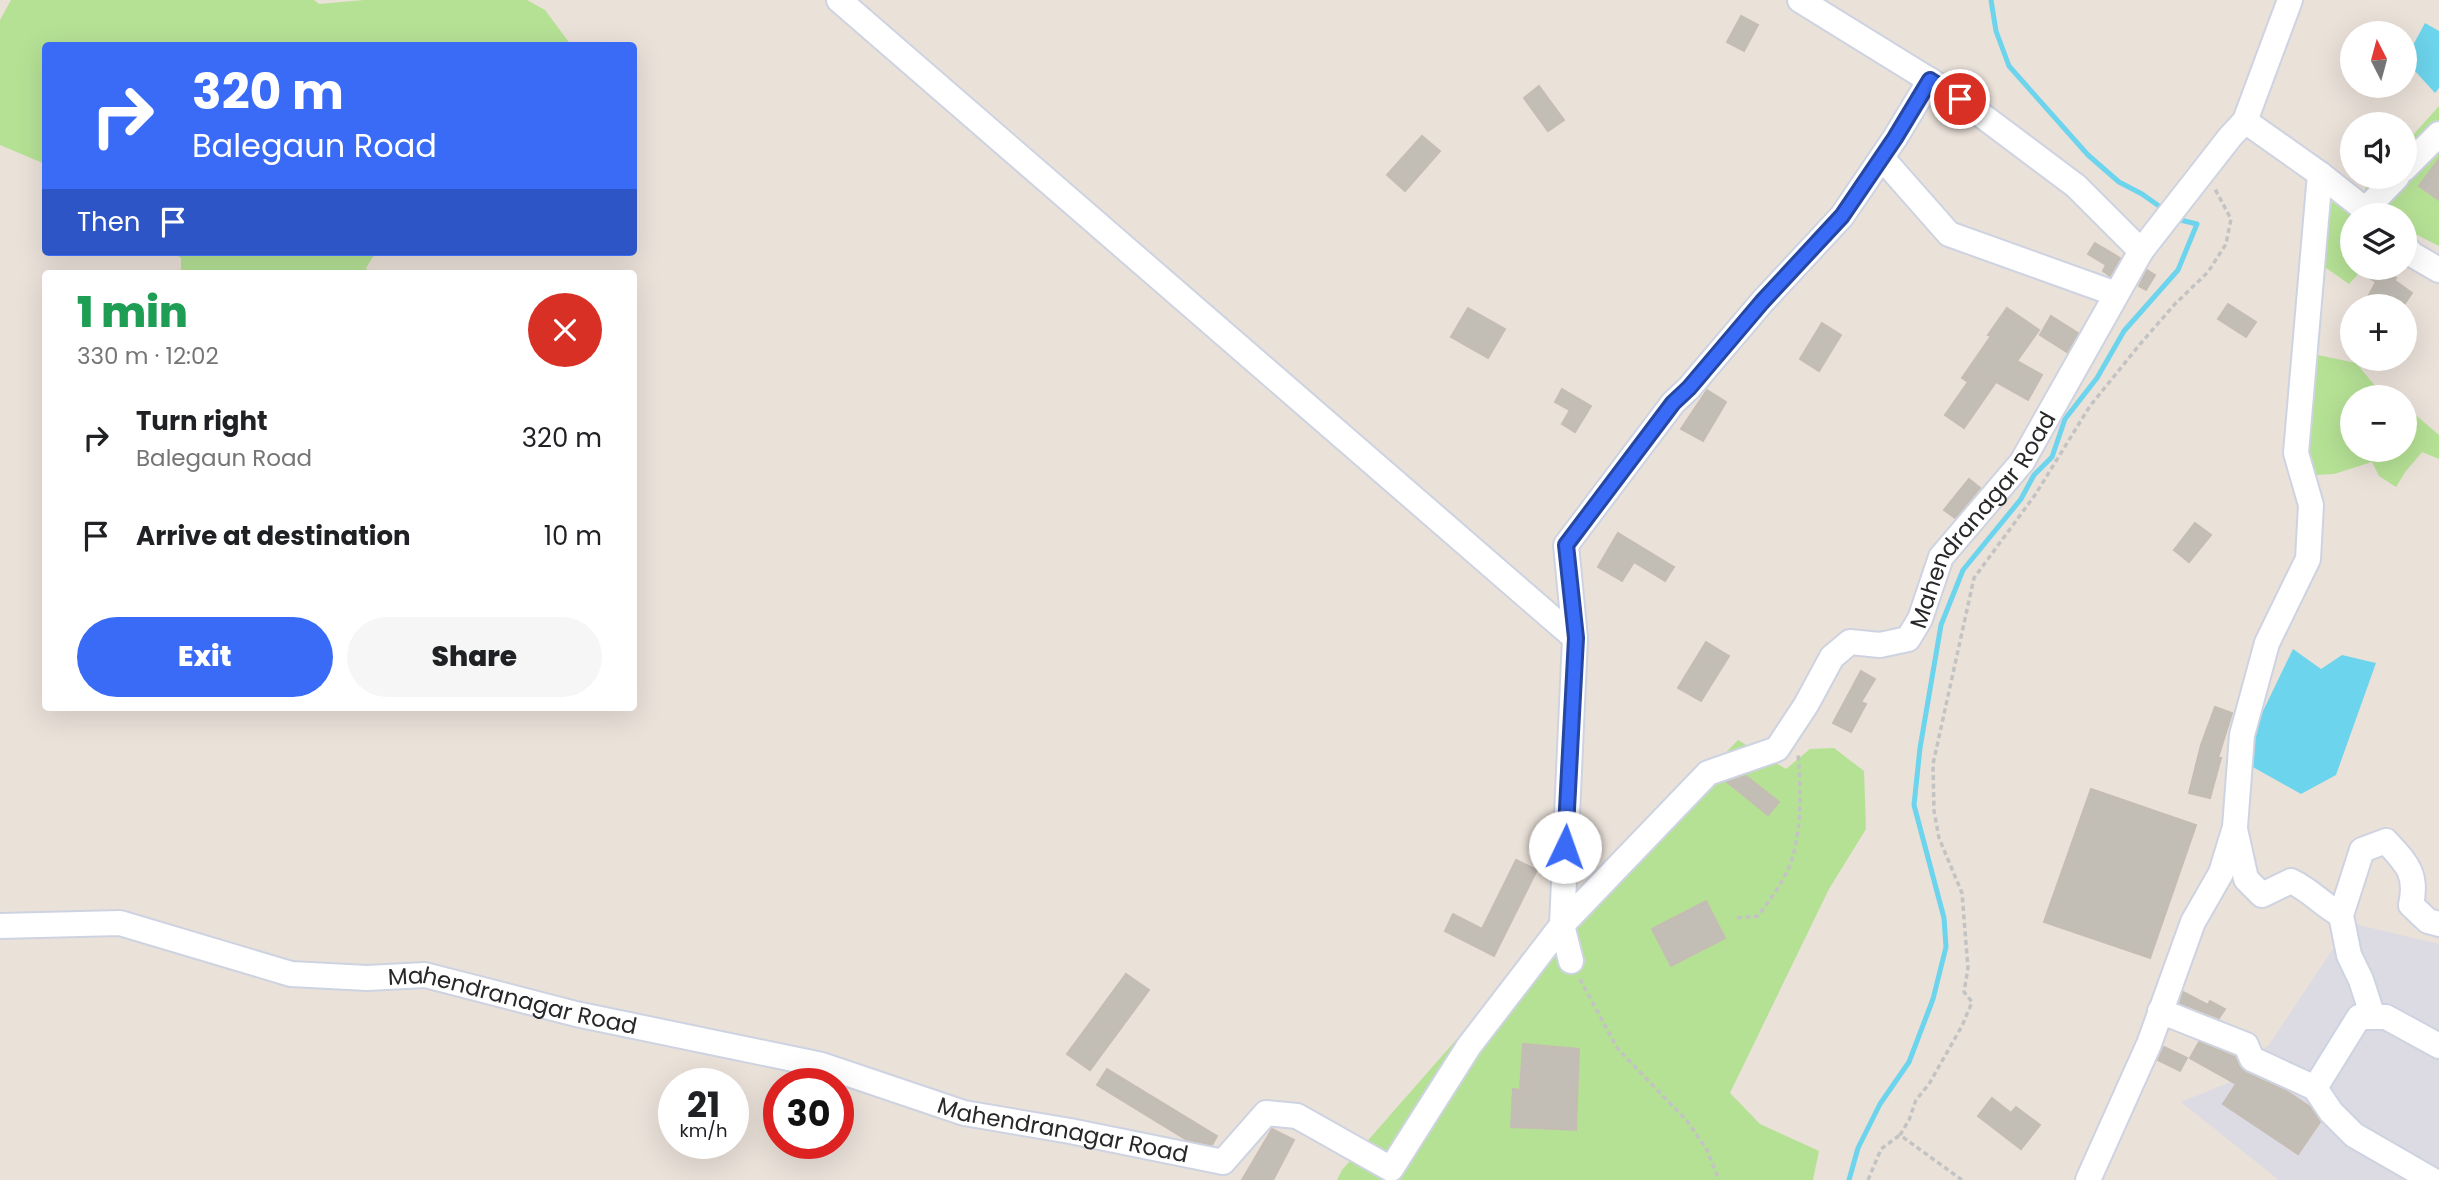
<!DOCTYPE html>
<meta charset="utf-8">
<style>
:root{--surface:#fff;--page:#f6f6f6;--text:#202124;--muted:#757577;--accent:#396bf7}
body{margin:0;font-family:Poppins,sans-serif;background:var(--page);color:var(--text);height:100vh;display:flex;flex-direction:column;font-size:26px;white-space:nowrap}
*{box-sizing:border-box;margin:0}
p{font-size:23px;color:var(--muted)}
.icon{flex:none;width:38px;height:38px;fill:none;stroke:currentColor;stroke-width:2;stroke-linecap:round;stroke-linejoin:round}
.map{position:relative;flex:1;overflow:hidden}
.panel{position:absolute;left:42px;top:270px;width:595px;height:441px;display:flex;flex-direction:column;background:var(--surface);border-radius:7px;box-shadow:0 7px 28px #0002}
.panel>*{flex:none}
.hud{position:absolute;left:42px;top:42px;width:595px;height:214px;border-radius:7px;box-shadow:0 7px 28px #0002;background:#396bf7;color:#fff;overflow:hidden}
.needle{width:46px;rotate:354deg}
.fabs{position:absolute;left:2340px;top:21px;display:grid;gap:14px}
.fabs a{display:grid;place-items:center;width:77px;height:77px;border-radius:50%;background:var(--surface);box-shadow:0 7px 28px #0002;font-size:35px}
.speed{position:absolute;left:658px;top:1068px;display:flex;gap:14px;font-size:35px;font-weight:700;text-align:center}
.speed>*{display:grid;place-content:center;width:91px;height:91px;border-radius:50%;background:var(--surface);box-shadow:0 7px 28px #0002;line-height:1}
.speed small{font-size:18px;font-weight:400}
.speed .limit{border:10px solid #d22;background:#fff;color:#111}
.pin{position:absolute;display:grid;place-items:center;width:60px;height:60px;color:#fff;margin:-30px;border:4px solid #fff;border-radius:50%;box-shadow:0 2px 7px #0007}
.me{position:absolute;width:77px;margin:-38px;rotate:3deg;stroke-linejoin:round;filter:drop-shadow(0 0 5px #0008)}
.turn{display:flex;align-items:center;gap:24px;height:147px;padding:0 35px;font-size:32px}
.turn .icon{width:91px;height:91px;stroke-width:2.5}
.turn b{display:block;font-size:49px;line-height:60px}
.then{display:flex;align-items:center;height:66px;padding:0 35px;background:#0003;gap:14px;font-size:26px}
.round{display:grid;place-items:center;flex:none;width:74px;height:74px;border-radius:37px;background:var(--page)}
.overview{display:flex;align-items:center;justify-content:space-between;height:119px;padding:0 35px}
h1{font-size:42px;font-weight:800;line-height:52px;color:#1e9e55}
.cta{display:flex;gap:14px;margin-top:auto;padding:14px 35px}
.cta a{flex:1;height:80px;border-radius:42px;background:var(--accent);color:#fff;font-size:28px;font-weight:800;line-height:80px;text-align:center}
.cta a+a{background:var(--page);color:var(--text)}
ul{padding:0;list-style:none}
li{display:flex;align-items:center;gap:21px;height:98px;padding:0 35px}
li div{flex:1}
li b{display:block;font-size:26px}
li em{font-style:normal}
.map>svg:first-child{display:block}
</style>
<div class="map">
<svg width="2439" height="1180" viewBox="0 0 2439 1180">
<rect width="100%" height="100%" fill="#eae1d9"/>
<polygon fill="#dcdae2" points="2350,923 2439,944 2439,1180 2279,1180 2181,1102 2228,1083 2245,1059 2269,1045"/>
<g fill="#b5e195">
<polygon points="11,0 314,0 319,4 364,0 527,0 545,10 571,45 46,46 45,164 0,145 0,20"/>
<polygon points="2439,106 2439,246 2405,229 2404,215 2389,215 2365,188 2375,177 2404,177 2405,144"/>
<polygon points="2332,202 2358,215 2352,215 2352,268 2364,268 2349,284 2322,265 2319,253"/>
<polygon points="173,252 376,252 366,268 369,273 181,273 181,258"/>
<polygon points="2318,355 2356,363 2377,388 2391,397 2352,397 2352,450 2404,450 2405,406 2439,435 2439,459 2422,452 2406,471 2396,487 2379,476 2372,462 2334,474 2315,475 2305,443 2310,356"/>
<polygon points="1738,740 1786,769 1810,749 1834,748 1864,771 1866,829 1829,889 1730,1093 1760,1124 1819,1151 1813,1180 1337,1180 1342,1170 1527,959"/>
</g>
<g fill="#6cd4ec">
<polygon points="2425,23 2439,31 2439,88 2435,93 2405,60"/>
<polygon points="2293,649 2321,669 2342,655 2376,663 2336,775 2301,794 2251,766 2249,740"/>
</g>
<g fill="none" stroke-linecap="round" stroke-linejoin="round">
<g stroke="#6cd4ec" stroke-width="5">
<polyline points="1991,0 1996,31 2009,66 2088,155 2119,182 2142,194 2166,211"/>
<polyline points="1849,1180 1858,1148 1880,1104 1909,1062 1933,999 1946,947 1944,918 1914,805 1920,748 1941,625 1963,570 2021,499 2034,475 2052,457 2065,419 2097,378 2124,331 2178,270 2197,224 2176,219"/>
</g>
</g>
<g fill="#c2bdb5" stroke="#c5bdb3" stroke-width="2">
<polygon points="1741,16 1758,25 1744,51 1727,42"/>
<polygon points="1539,86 1564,120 1548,131 1524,98"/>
<polygon points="1422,136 1440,151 1405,191 1387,175"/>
<polygon points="2439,159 2439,200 2419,186"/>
<polygon points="2095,243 2120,258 2110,276 2103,271 2106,265 2088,254"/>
<polygon points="2353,268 2380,268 2396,278 2394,280 2412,293 2403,306 2363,306 2376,282"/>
<polygon points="2147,270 2155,275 2146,290 2139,286"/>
<polygon points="2228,304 2256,322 2246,337 2218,319"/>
<polygon points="1468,308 1505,329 1488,358 1451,337"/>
<polygon points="2007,308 2039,330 2017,361 2042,375 2028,400 1996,382 1964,428 1945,415 1968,382 1962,378 1991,336 1988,335"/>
<polygon points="2051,316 2078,333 2067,352 2040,335"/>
<polygon points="1822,323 1841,335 1819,371 1800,359"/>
<polygon points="1562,389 1591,406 1575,432 1562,424 1570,410 1555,402"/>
<polygon points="1707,390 1726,402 1703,441 1681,429"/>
<polygon points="1969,479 1980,488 1955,518 1944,510"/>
<polygon points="2195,523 2211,535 2189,562 2174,550"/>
<polygon points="1618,533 1674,567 1665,581 1634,562 1622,581 1598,567"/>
<polygon points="1706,642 1729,656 1701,701 1678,688"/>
<polygon points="1861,671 1875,679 1861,702 1866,704 1851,732 1833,723"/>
<polygon points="2215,707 2232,713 2218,758 2221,758 2210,798 2189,793 2201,745"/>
<polygon points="1746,776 1779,802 1768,815 1727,782"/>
<polygon points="2091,789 2196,825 2150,958 2044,922"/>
<polygon points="1516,860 1537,870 1494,956 1445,931 1453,914 1482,929"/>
<polygon points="1706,901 1725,938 1671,966 1652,929"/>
<polygon points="1126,974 1149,990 1090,1070 1067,1054"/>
<polygon points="2183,992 2208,1005 2210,1001 2225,1009 2219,1018 2180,1003"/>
<polygon points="2199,1042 2235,1057 2239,1066 2246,1073 2286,1091 2310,1107 2320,1122 2298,1154 2223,1104 2236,1084 2190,1058"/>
<polygon points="1523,1044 1579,1049 1576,1130 1511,1127 1513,1089 1520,1090"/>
<polygon points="2164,1047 2187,1058 2180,1071 2158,1060"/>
<polygon points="1107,1069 1217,1136 1212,1145 1187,1140 1097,1085"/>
<polygon points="1992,1098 2011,1113 2016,1107 2040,1125 2021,1149 1978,1116"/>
<polygon points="1272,1129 1294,1140 1273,1180 1242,1180"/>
</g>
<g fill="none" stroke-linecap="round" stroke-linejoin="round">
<defs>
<g id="minor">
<polyline points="839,0 1575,638 1562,925 1571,961"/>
<polyline points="1800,0 1960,99 2076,186 2141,251 2230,137 2245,121 2290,0"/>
<polyline points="2245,121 2320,174 2372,215"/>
<polyline points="1882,158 1949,234 2116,294"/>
<polyline points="2404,169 2439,134"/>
<polyline points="2366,209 2397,177"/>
<polyline points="2404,246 2413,255 2439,270"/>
<polyline points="1575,638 1566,545 1673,403 1689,388 1762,302 1842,216 1895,138 1930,80"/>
<path d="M2235 829 2246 879 2262 895 2291 881C2312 891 2320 903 2341 915"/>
<path id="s1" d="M0 926 120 923 291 974 367 978 425 975 576 1014 822 1065 964 1113 1070 1131 1223 1162 1266 1113 1297 1116 1391 1169 1469 1046 1562 925 1708 773 1777 749 1806 705 1832 657 1850 642 1880 645 1908 639 1920 619 1941 557 2022 462 2141 251"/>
<polyline points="2160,1011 2246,1045 2252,1059 2315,1088 2331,1112 2354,1135 2432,1180"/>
<path d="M2373 1017 2361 980 2349 955 2341 915 2362 850 2386 841C2406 863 2418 873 2411 905L2428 921 2439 924"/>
<polyline points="2315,1088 2359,1017 2386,1017 2439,1046"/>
<polyline points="2088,1180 2149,1044 2193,922 2221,873 2235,827 2242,735 2267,643 2308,559 2311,505 2296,453 2320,174"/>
</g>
</defs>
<use href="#minor" stroke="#ced3e1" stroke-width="28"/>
<g stroke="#c3c3c3" stroke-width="3.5" stroke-dasharray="5 3.5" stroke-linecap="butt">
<path d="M1737 918 1758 916C1771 898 1785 880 1792 859 1802 826 1801 789 1798 755"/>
<polyline points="1580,979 1617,1048 1687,1121 1707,1150 1719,1180"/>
<polyline points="1868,1180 1881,1149 1900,1135"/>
<polyline points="1962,1180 1900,1135 1909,1120 1916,1100 1929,1084 1962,1026 1972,1002 1964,992 1968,968 1962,893 1939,838 1934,811 1933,764 1974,578 2035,495 2090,406 2141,343 2175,304 2208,272 2226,244 2231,219 2215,189"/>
</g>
<use href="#minor" stroke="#fff" stroke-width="24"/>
</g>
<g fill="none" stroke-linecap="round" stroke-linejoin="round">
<defs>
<polyline id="route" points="1565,847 1576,638 1566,545 1673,403 1689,388 1762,302 1842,216 1895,138 1930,80 1960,99"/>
</defs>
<use href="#route" stroke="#2546a1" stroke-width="18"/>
<use href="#route" stroke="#396bf7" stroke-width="12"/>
</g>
<g text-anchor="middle" stroke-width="7" stroke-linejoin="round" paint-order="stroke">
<g font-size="23" fill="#282828" stroke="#fff">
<text dy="8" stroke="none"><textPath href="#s1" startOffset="2371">Mahendranagar Road</textPath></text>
<text dy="8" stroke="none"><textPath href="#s1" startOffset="523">Mahendranagar Road</textPath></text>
<text dy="8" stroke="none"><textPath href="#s1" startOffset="1090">Mahendranagar Road</textPath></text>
</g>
</g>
</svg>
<div class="fabs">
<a><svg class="needle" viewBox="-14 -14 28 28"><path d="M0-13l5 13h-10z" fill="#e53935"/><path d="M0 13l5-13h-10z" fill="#757577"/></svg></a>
<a><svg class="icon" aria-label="sound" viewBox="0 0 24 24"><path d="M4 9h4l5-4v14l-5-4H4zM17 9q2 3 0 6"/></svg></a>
<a><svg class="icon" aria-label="layers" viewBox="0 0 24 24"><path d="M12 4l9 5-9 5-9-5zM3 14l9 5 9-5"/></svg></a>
<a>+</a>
<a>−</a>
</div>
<div class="speed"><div>21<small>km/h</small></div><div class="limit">30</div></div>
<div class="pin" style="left:1960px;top:99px;background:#d93025"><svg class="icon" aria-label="arrive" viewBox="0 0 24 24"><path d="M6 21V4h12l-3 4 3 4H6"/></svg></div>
<svg class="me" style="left:1565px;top:847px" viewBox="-20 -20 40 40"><circle r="19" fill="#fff"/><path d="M0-13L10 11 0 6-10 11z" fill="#396bf7"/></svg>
<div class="hud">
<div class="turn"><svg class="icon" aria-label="right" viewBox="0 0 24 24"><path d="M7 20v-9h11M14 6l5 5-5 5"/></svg><div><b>320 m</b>Balegaun Road</div></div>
<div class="then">Then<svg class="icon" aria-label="arrive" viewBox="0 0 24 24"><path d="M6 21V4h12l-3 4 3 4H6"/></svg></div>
</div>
<section class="panel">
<div class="overview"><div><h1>1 min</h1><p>330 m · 12:02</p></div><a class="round" style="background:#d93025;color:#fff"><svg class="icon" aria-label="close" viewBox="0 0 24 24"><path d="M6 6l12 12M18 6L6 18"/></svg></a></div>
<ul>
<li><svg class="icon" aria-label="right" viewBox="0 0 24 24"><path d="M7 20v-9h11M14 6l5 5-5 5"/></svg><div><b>Turn right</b><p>Balegaun Road</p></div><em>320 m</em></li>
<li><svg class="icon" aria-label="arrive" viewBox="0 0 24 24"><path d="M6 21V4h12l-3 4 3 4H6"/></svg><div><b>Arrive at destination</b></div><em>10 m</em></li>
</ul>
<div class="cta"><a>Exit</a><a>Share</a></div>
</section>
</div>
